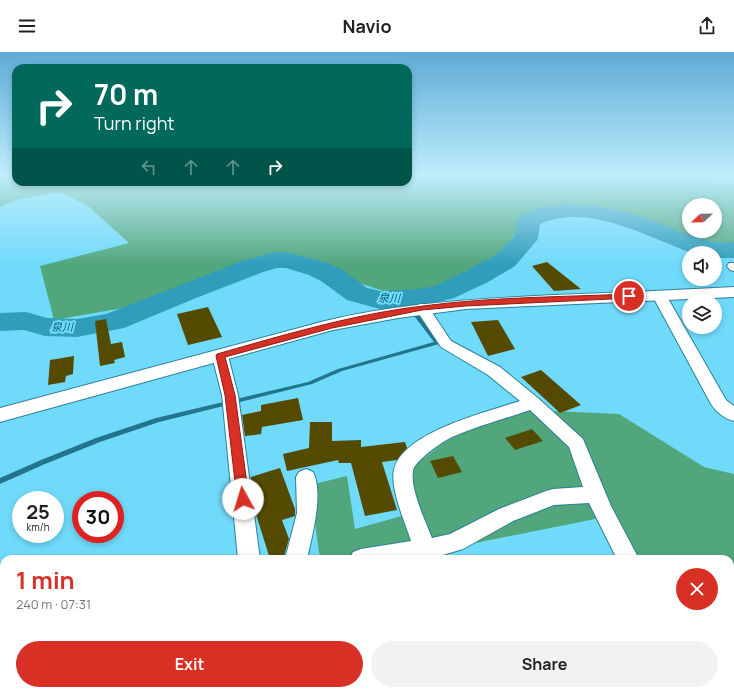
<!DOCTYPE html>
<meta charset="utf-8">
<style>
:root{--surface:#fff;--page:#f2f2f2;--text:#222;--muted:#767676;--accent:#d93025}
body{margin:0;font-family:Manrope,"Noto Sans JP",sans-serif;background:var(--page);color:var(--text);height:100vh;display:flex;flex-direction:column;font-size:15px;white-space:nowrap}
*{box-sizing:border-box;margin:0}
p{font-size:13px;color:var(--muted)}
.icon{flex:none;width:22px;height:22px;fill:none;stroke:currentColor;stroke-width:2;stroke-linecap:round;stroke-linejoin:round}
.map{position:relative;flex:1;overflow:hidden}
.drawer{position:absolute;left:0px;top:503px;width:734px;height:140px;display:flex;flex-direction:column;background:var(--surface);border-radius:12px 12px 0 0;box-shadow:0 2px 6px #0003}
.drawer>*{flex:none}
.banner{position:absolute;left:12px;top:12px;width:400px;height:122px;border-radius:12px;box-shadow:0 2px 6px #0003;background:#00695c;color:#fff;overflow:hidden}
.needle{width:26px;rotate:248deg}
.controls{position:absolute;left:682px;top:146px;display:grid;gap:8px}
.controls a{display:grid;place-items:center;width:40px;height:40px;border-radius:50%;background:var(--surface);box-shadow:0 2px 6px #0003;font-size:20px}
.speed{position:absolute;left:12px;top:439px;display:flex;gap:8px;font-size:20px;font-weight:700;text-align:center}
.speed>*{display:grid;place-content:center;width:52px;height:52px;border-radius:50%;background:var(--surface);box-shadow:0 2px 6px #0003;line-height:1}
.speed small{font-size:10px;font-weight:400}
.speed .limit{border:6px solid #d22;background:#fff;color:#111}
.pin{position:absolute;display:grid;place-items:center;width:34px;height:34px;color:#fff;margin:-17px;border:2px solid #fff;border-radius:50%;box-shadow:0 1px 4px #0007}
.me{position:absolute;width:44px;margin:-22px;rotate:354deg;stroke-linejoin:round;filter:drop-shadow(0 0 3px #0008)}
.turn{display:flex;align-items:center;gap:14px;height:84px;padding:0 16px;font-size:18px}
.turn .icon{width:52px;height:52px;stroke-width:2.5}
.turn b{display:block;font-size:28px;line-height:34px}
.lanes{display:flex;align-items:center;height:38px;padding:0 16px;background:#0003;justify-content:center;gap:20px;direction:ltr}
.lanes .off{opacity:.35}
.round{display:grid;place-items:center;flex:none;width:42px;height:42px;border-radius:21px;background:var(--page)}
.head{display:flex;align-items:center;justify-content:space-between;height:68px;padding:0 16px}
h1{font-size:24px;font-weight:700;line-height:30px;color:var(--accent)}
.primary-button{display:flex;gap:8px;margin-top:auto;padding:8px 16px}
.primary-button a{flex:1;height:46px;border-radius:24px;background:var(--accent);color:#fff;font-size:16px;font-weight:700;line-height:46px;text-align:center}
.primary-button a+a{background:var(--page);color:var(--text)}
header{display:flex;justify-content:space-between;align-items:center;height:52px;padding:0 16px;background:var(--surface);font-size:18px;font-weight:700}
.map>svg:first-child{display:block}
</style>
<header><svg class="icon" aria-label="menu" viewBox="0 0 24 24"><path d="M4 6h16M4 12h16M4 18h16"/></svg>Navio<svg class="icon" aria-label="share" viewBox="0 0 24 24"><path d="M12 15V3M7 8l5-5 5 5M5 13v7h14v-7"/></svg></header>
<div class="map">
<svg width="734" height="643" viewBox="0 0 734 643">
<rect width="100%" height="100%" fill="#70dafa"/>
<g fill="#51a67c" fill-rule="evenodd">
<path d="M0 123H16V130H408V123H700L734 129V197L695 192 619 162 571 156 528 162 518 171 506 208 456 238 408 247 280 205 135 254 54 268 40 214 129 191 88 154 60 140 16 148 0 155ZM689 153H715V179H689Z"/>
<polygon points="509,357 619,362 704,415 734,422 734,550 730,546 730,507 642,507 605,465 395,507 324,507 319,501 310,433 347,424 355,477 402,464 411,416 443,391"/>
<polygon points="602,639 645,639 646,643 603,643"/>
</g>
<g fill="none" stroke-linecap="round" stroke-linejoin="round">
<polygon fill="#22758c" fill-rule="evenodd" points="402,246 406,246 439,290 440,291 439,292 342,319 312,332 159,370 100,390 45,412 0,432 0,426 41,408 96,386 156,366 308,330 338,317 434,290 402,248"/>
<path fill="#309dbb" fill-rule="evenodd" d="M564 152C593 152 621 158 648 167 676 176 704 194 734 190V206H715V201C708 201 700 202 693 201 682 198 670 192 659 188 622 173 579 155 540 172L538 187 515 214 488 230 454 246 419 255 380 257 347 248 321 229 309 223 286 216H277L263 220 196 246 124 276 77 285 45 284 24 278 0 279V261L26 260 47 266 77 267 106 262 245 208 276 200H287L327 211 341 217 367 236 380 239 419 237 435 234 468 218 497 202 514 185 517 168 521 163 538 156Z"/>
</g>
<g fill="#554b00">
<polygon points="547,210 581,237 554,239 532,214"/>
<polygon points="208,255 222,285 188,293 177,262"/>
<polygon points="106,267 111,292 122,290 125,305 114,308 115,311 100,314 95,269"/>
<polygon points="498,268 515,297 488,304 471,270"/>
<polygon points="74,304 73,322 66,324 65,330 48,333 50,308"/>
<polygon points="541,318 581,353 560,361 521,325"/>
<polygon points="298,346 303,368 262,375 261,382 245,384 242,363 261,359 261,353"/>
<polygon points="310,370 332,370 332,389 361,388 361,395 405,390 407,396 397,408 382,410 397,458 365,464 351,411 339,411 338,408 287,419 283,402 309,396"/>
<polygon points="532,377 543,389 515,398 505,386"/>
<polygon points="453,404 462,420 438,426 430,409"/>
<polygon points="280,416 295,457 295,464 282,468 289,487 284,504 276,507 270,507 255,459 251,425"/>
</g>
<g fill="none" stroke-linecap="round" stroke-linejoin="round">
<defs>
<g id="minor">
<polygon points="729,211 734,211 734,219 730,218 727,214"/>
<path d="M659 239 664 240 666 243 726 348 734 354V369C725 367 716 360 711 352L652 243 654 240Z"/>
<path d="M422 252 427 253 451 289 500 315 539 347 583 387 611 454 639 507H617L589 451 554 453 513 469 463 497 436 505 418 507H350L353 500 361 497 411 489C405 470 390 437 394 418 402 380 487 360 520 349L488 323 441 295 415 256 417 253ZM530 358 569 395 583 435 553 437 546 439 499 457 450 482 432 486C425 468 410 437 413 419 414 409 443 389 452 385 477 374 504 367 530 358Z"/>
<polygon points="220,299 225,301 228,304 238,343 260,507 238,507 222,343 212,304 215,301"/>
<path d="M306 417 313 420C324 441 312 484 307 507H285L297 461 296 425 299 420Z"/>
<polygon points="49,639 109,639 109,643 48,643"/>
<rect x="245" y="639" width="26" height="4"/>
<polygon points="686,639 713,639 714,643 687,643"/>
</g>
<path id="tertiary" d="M734 235V245L466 257 398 266 333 278 0 370V356L325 269C400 251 476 247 553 243 613 241 674 238 734 235Z"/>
</defs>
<use href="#minor" stroke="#2c7f97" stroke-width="2"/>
<use href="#tertiary" stroke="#2c7f97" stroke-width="2"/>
<use href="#minor" fill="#fff" fill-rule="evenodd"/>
<use href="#tertiary" fill="#fff" fill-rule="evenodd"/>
</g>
<linearGradient id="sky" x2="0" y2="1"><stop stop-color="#5eabd6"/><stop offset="0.58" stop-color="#bfeefd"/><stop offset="1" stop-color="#bfeefd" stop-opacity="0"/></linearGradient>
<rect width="734" height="213" fill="url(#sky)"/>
<path fill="#d93025" stroke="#8d1f18" d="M629 242 633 244 632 246 466 254 422 258 332 276 225 305 235 343 249 447 247 450 243 452 239 450 237 447 225 343 216 304 217 302C284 283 354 262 423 254 491 245 561 245 629 242Z"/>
<g text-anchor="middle" stroke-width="4" stroke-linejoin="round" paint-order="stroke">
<g font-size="11" font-style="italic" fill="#025e73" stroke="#70dafa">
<text transform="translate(389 246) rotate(1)" y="4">泉川</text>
<text x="62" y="279">泉川</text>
</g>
</g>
</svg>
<div class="controls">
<a><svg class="needle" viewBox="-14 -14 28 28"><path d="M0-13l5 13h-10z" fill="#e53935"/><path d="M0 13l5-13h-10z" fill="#767676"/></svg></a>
<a><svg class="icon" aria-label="sound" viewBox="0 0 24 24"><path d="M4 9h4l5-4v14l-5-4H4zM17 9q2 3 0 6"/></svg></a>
<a><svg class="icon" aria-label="layers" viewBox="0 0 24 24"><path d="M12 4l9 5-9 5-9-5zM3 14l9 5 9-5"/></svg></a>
</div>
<div class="speed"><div>25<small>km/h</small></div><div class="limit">30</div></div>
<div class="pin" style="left:629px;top:244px;background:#d93025"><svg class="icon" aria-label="arrive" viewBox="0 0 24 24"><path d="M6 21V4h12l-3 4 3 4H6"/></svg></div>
<svg class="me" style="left:243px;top:447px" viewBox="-20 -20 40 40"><circle r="19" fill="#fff"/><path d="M0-13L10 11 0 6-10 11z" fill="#d93025"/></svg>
<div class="banner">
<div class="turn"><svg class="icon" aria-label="right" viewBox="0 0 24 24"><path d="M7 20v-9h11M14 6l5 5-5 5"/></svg><div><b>70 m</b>Turn right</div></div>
<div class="lanes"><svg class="icon off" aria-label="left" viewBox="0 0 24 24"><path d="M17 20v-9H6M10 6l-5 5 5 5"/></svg><svg class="icon off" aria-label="ahead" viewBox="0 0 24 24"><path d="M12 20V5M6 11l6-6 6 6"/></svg><svg class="icon off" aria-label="ahead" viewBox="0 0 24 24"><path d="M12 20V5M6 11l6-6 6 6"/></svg><svg class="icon" aria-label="right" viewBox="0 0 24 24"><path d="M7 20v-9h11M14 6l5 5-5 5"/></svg></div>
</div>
<section class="drawer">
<div class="head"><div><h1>1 min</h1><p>240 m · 07:31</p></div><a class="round" style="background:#d93025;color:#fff"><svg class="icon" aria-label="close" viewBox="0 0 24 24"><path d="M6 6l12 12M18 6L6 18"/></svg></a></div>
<div class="primary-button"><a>Exit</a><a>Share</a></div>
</section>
</div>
